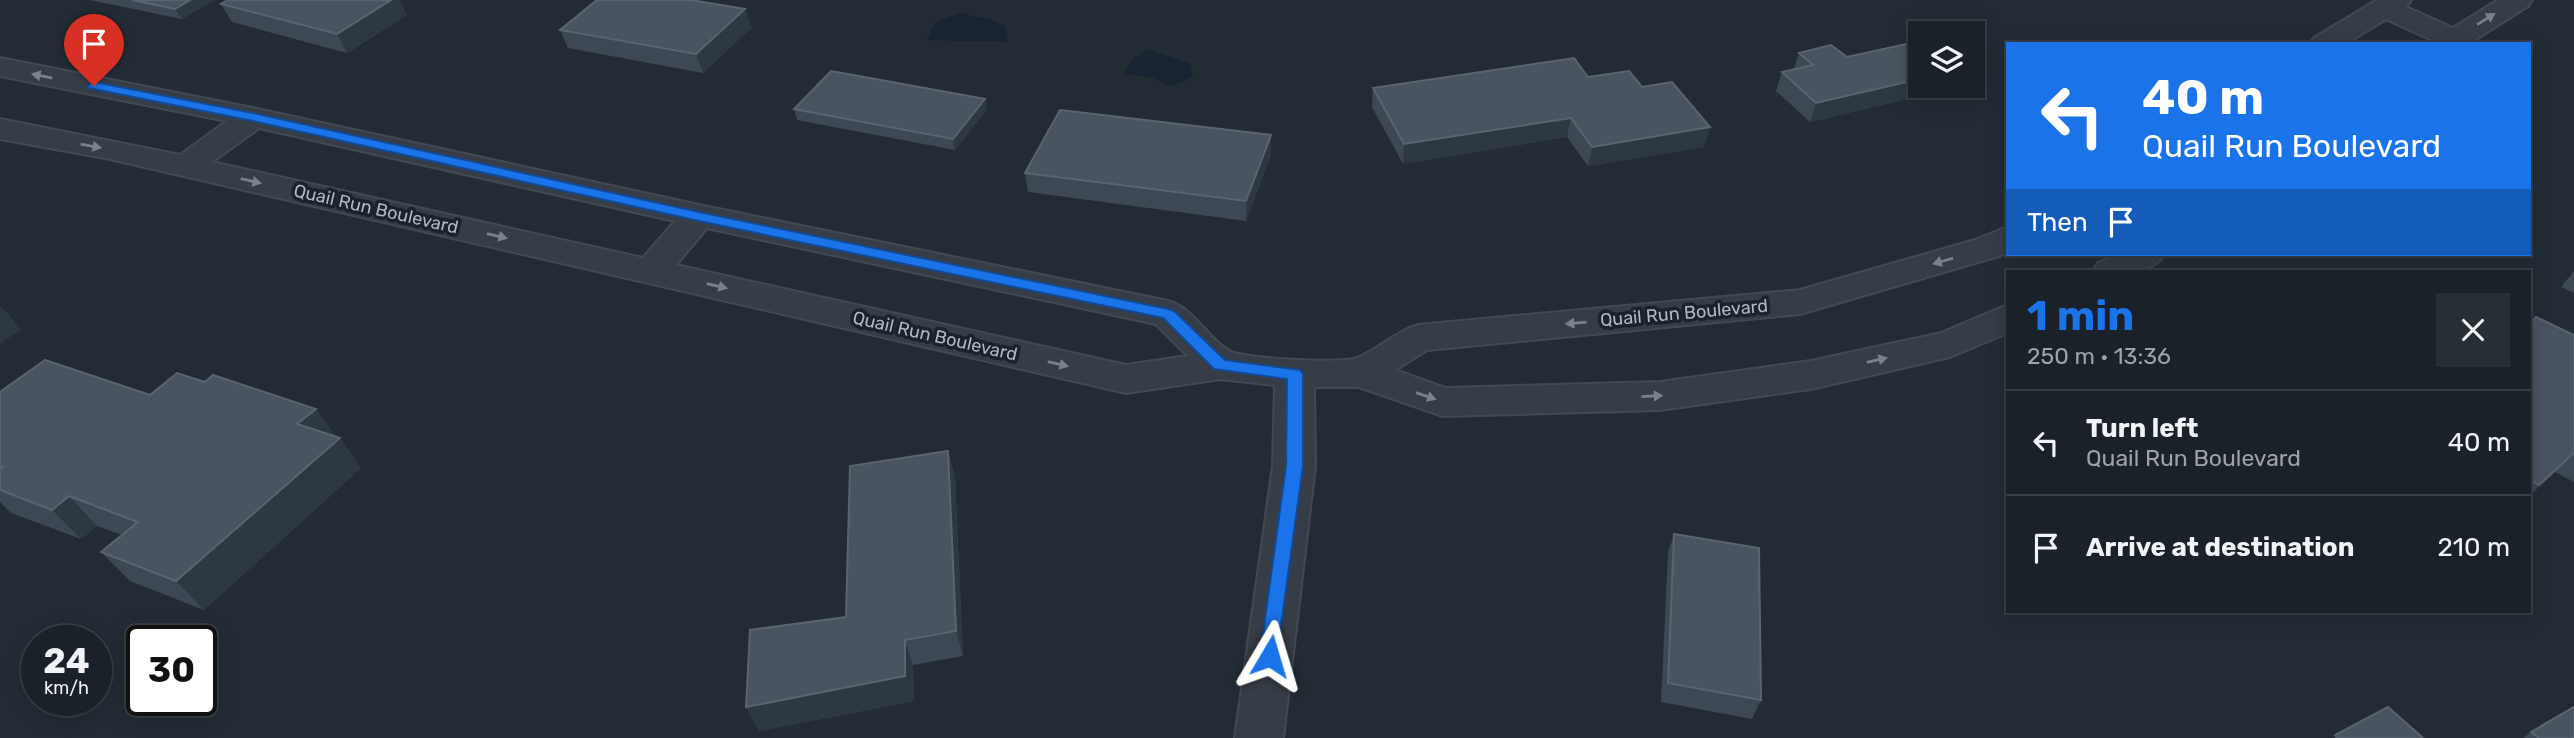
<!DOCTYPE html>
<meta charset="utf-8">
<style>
:root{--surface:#1a2128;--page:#272e34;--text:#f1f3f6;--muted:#9fa3a8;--line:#383e45;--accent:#1a73e8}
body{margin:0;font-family:Rubik,sans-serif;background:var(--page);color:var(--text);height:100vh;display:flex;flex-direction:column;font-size:26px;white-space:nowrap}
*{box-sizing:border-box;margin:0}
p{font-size:23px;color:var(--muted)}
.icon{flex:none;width:38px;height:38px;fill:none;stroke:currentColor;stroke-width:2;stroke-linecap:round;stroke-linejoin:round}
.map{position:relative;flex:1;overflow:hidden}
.sheet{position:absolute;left:2006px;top:270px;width:525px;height:343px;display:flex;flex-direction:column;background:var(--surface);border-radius:0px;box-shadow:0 4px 18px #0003,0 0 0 2px var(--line)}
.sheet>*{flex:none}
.guide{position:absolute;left:2006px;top:42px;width:525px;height:214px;border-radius:0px;box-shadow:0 4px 18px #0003,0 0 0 2px var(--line);background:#1a73e8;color:#fff;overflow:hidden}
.controls{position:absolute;left:1908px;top:21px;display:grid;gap:14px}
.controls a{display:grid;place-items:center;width:77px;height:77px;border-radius:0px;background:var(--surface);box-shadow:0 4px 18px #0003,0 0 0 2px var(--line);font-size:35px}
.speed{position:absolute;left:21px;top:625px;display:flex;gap:14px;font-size:35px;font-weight:700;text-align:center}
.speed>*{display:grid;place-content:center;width:91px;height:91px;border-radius:50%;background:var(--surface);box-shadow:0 4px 18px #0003,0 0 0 2px var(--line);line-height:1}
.speed small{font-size:18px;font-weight:400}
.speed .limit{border:4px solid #111;border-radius:10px;background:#fff;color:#111}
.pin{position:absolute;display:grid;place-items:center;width:60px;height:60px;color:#fff;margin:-72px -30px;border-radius:50% 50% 50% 0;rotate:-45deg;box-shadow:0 0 7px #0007}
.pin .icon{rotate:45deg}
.me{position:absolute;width:77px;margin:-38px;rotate:7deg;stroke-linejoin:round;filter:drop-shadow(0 0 5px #0008)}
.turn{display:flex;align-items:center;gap:24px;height:147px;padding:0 21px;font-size:32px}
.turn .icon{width:91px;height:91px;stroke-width:2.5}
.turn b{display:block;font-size:49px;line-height:60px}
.then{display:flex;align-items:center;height:66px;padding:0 21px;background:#0003;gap:14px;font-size:26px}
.round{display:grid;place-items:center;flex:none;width:74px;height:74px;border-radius:0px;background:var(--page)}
.overview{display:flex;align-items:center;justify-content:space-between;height:119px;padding:0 21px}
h1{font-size:42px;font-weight:700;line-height:52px;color:var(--accent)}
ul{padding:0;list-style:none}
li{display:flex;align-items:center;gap:21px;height:105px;padding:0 21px;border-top:2px solid var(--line)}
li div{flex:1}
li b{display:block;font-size:26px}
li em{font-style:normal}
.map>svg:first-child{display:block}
</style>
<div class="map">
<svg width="2574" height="738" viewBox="0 0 2574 738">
<rect width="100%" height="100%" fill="#232c35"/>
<g fill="#182431">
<polygon points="961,13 991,20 1006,26 1008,42 927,40 935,22"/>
<polygon points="1147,49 1189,63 1193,77 1170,86 1151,77 1124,74 1133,59"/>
</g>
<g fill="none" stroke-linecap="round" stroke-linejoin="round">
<defs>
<g id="minor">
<polygon points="2377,0 2411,0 2406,7 2453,28 2498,0 2532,0 2528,6 2468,44 2432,44 2434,41 2386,19 2345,44 2309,44 2314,38"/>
<path d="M0 58 253 108 699 205 1168 301C1195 309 1206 337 1229 351 1241 359 1344 364 1357 358 1379 349 1395 332 1418 325L1800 290 1975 240 2007 227V252L1999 256 1800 314 1427 350 1395 370 1445 388 1660 382 1811 361 1941 333 2007 305V333L1950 357 1811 389 1660 410 1443 416 1359 387H1314L1315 466 1283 738H1235L1273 466 1275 385 1220 379 1126 393 110 159 0 139V119L180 155 227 121 0 76ZM259 128 675 221 643 258 212 162ZM707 228 1156 324 1188 356 1126 365 676 265Z"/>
<path d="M2118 254H2165C2150 277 2118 271 2093 271L2098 263Z"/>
</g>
</defs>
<use href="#minor" stroke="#424953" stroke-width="4"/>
<use href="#minor" fill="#363d46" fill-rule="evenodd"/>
</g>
<g fill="#3e4854">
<polygon points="90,0 214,0 182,19"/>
<polygon points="228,0 399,0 407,15 347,53 232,22 221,4"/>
<polygon points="751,28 703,73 568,48 560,30"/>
<polygon points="1799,53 1847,57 1954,88 1810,122 1776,91 1782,72 1794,69"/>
<polygon points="1588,77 1642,87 1710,127 1704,147 1588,166 1567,137 1403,164 1372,107 1373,88"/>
<polygon points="985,99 987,109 955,150 797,120 794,109"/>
<polygon points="1271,155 1246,221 1028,192 1025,173"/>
<polygon points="2574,271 2574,293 2561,287"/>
<polygon points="2529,325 2574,335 2574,482 2555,472 2529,497"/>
<polygon points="205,382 316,409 336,437 340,438 361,468 204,610 130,581 101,552 122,535 97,526 81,539 11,513 0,502 0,392 150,395"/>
<polygon points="948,451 955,477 963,656 913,665 914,701 759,731 746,707 846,617"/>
<polygon points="1674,534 1761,700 1752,719 1661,702 1668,553"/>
<polygon points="2531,732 2574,738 2523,738"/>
</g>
<g fill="#2e3843">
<polygon points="190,0 214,0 182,19 175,9"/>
<polygon points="391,0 399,0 407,15 347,53 337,34"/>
<polygon points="745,9 751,28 703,73 696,54"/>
<polygon points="1920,79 1920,86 1955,86 1954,88 1810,122 1816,103"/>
<polygon points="985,99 987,109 955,150 953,139"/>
<polygon points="1571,118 1567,137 1403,164 1404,144"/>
<polygon points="1710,127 1704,147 1588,166 1592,147"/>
<polygon points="1271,135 1271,155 1246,221 1246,201"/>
<polygon points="0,305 21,329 0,344"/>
<polygon points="316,409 337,439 297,424"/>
<polygon points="340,438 361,468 204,610 176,581"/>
<polygon points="948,451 955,477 963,656 956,631"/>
<polygon points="2574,453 2555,472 2529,497 2539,485"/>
<polygon points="69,496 97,526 81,539 52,510"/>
<polygon points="905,640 913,665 914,701 759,731 746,707"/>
</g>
<g fill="#4a5460" stroke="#5a6470" stroke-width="2">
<polygon points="132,0 190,0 175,9"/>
<polygon points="228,0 391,0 337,34 221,4"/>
<polygon points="597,0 691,0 745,9 696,54 560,30"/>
<polygon points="1920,41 1920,79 1816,103 1782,72 1813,65 1799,53 1831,45 1847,57"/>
<polygon points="1574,58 1588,77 1629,71 1642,87 1672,82 1710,127 1592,147 1571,118 1404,144 1373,88"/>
<polygon points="831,71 985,99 953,139 794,109"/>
<polygon points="1060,110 1271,135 1246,201 1025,173"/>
<polygon points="2536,317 2574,335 2574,453 2539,485 2529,479 2529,325"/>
<polygon points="45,360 150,395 177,373 205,382 213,375 316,409 297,424 340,438 176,581 101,552 138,522 69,496 52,510 0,490 0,469 3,467 0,466 0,392"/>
<polygon points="948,451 956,631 905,640 905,676 746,707 750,630 846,617 850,466"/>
<polygon points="1674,534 1759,548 1761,700 1668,683"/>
<polygon points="2388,707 2423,738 2337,738 2335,735"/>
<polygon points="2574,707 2574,738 2539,738 2531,732"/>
</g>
<defs><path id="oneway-solid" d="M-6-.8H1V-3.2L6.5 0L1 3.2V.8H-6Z" transform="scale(1.75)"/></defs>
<g fill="#7a818b">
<use href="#oneway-solid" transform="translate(2486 19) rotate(-32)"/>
<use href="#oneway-solid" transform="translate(42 76) rotate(-169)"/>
<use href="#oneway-solid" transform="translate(91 146) rotate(10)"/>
<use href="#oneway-solid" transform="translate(251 181) rotate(13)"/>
<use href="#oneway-solid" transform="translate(497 236) rotate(13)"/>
<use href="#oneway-solid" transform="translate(1943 261) rotate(164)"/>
<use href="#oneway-solid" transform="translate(717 286) rotate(13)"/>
<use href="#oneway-solid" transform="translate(1576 323) rotate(175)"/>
<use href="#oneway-solid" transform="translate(1877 360) rotate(-13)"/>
<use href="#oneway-solid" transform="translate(1058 364) rotate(13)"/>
<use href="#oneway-solid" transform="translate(1426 396) rotate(19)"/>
<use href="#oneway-solid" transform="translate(1652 396) rotate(-3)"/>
</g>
<polygon fill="#1a73e8" stroke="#114b97" stroke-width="2" points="94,82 253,113 699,212 1168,309 1174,311 1225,360 1300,370 1303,374 1303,466 1276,662 1270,665 1263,662 1260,656 1286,466 1287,379 1214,369 1163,318 699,221 253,121 89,88 87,86"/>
<g text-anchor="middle" stroke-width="7" stroke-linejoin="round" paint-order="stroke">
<g font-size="18" fill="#b1b8c3" stroke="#1b222b">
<text transform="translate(376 209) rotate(13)" y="6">Quail Run Boulevard</text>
<text transform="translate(1684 313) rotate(-5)" y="6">Quail Run Boulevard</text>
<text transform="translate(935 336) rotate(13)" y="6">Quail Run Boulevard</text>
</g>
</g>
</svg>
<div class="controls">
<a><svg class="icon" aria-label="layers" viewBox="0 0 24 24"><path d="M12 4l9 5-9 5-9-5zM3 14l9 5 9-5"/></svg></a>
</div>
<div class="speed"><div>24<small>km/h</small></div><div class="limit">30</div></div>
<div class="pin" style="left:94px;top:86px;background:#d93025"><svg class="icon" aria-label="arrive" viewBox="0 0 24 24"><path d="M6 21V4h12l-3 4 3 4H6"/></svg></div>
<svg class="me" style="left:1270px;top:656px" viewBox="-20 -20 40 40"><path d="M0-17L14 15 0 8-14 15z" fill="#1a73e8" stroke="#fff" stroke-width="4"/></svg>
<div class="guide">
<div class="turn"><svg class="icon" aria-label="left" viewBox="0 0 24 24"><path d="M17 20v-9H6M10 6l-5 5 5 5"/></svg><div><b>40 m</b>Quail Run Boulevard</div></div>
<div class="then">Then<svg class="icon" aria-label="arrive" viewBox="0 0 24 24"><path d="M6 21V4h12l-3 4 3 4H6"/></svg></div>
</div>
<section class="sheet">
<div class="overview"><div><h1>1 min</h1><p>250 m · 13:36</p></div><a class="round"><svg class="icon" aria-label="close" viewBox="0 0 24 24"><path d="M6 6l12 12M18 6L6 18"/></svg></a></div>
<ul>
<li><svg class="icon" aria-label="left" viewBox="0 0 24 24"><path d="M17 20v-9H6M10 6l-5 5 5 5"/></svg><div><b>Turn left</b><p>Quail Run Boulevard</p></div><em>40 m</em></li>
<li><svg class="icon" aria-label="arrive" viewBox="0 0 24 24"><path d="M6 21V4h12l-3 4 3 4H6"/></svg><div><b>Arrive at destination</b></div><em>210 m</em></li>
</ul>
</section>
</div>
